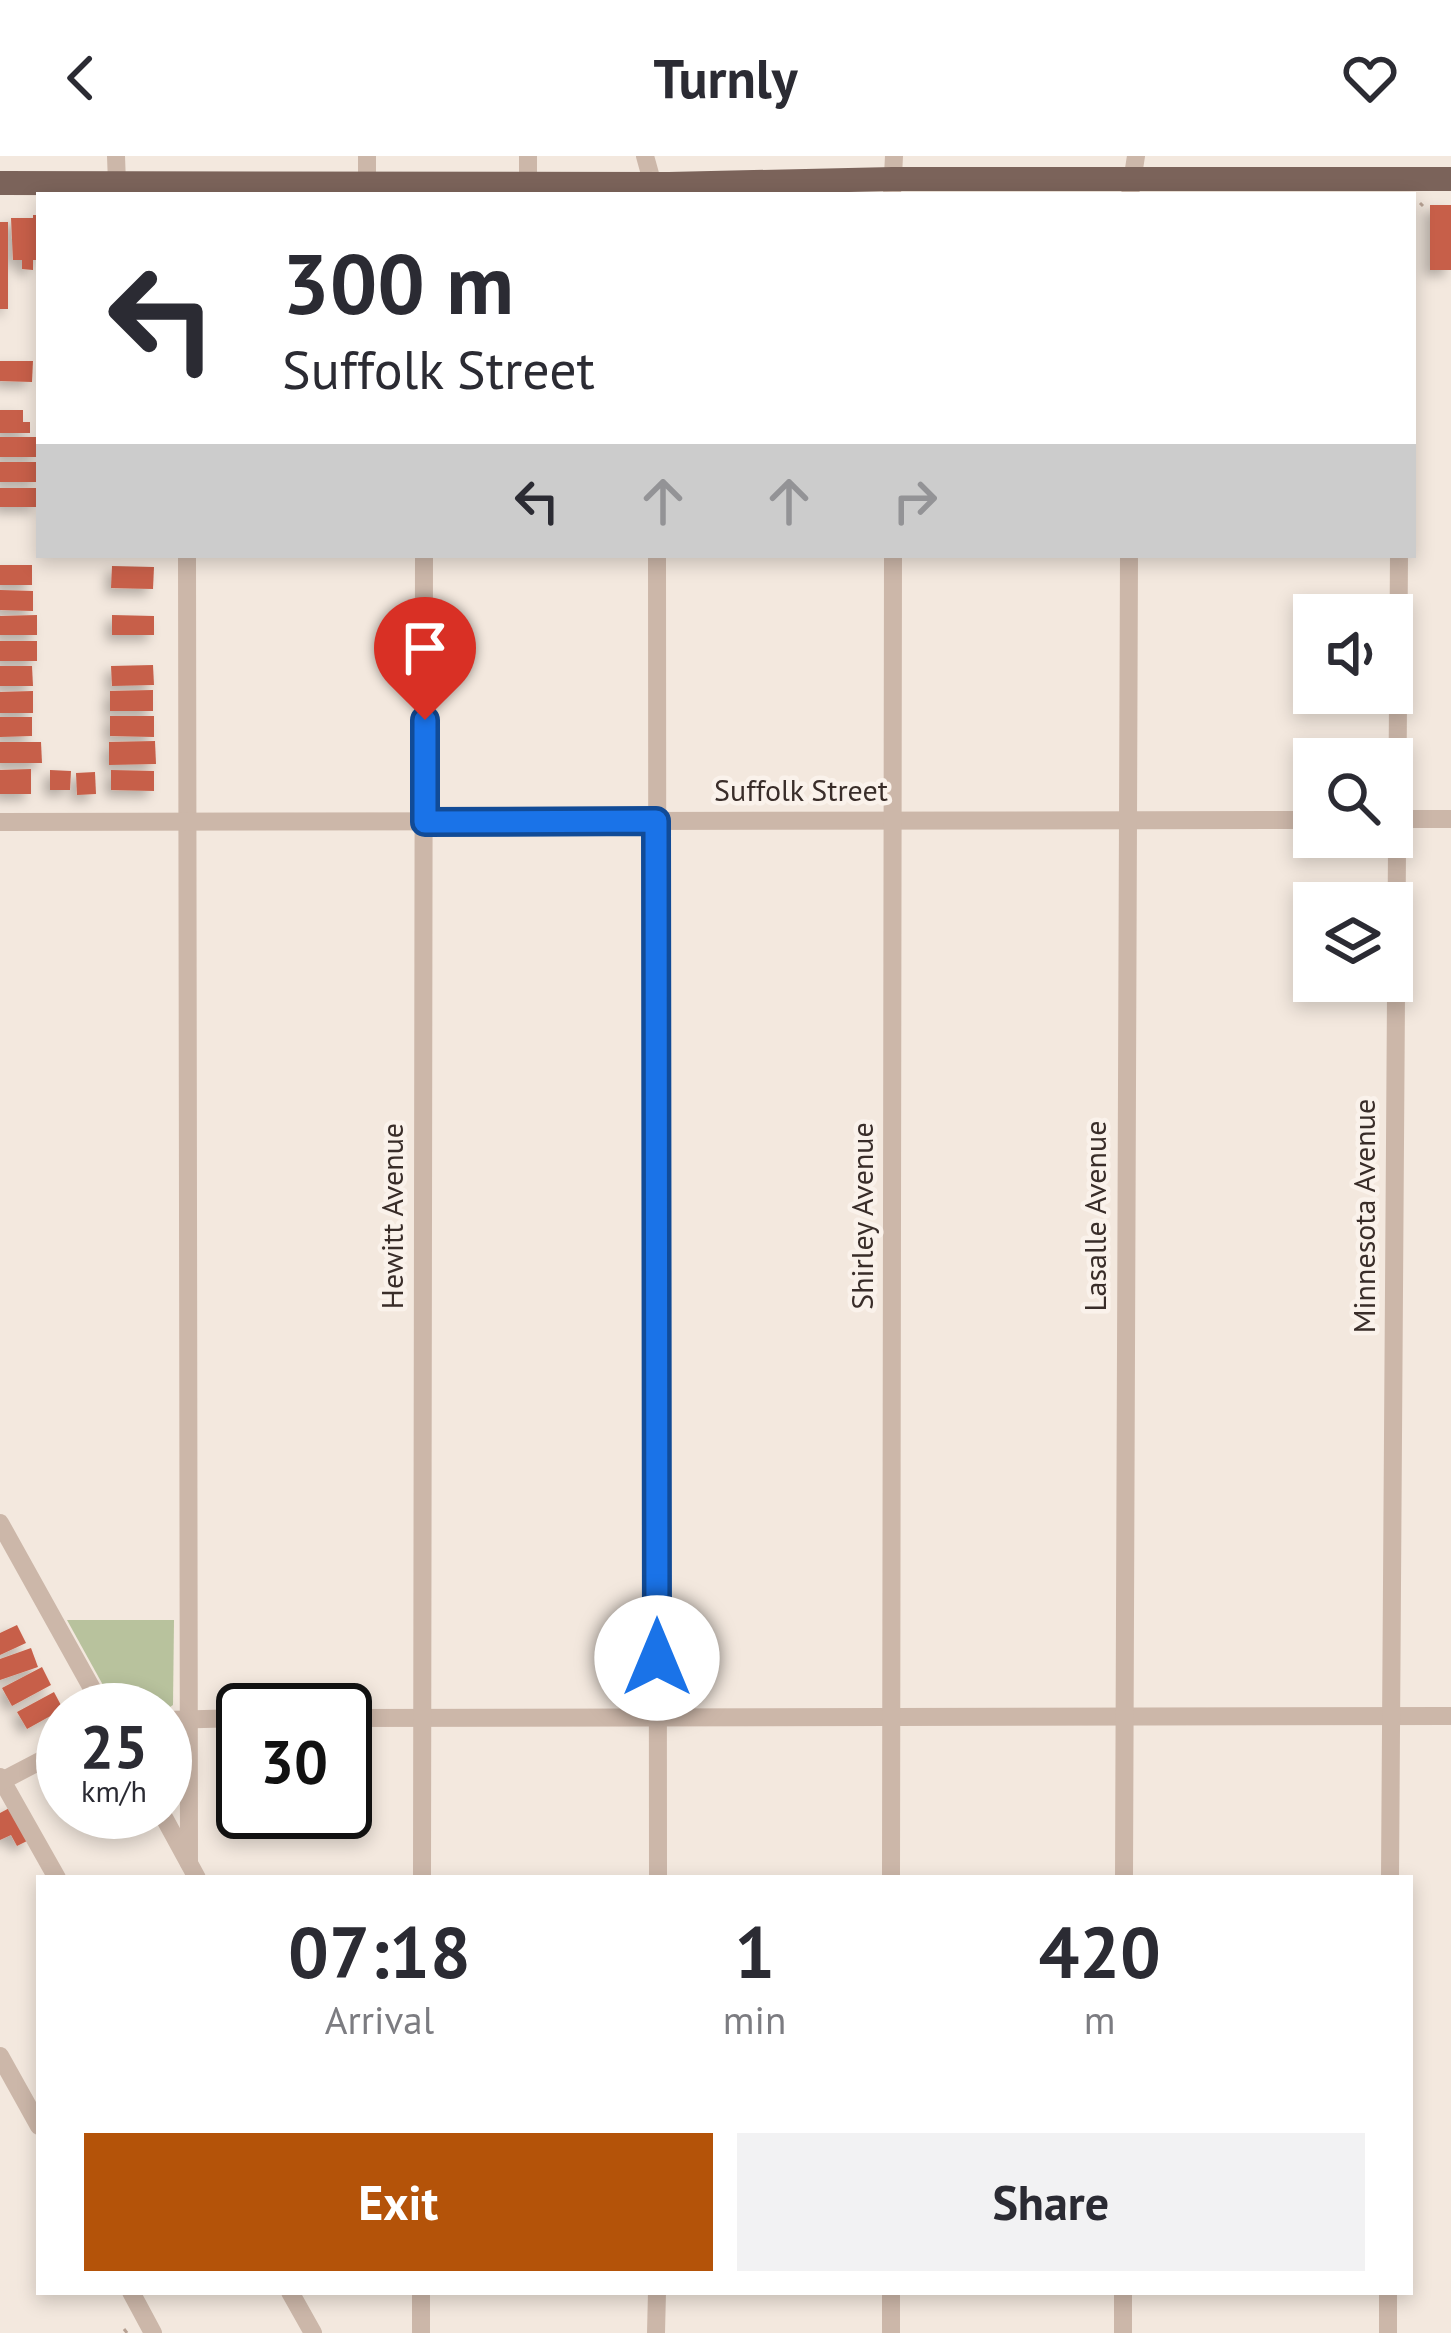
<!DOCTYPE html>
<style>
:root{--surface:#fff;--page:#f2f2f3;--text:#2b2b33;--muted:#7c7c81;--accent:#b45309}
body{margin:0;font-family:"PT Sans",sans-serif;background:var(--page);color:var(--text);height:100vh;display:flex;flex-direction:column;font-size:45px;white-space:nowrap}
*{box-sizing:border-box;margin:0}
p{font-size:39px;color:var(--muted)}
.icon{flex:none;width:66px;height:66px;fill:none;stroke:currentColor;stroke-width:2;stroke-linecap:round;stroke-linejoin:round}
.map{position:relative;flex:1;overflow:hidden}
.panel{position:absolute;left:36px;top:1719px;width:1377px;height:420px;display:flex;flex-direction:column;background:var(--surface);border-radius:0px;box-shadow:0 6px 18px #0003}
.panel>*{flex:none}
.top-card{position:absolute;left:36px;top:36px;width:1380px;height:366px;border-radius:0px;box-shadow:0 6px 18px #0003;background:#fff;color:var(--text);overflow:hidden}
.tools{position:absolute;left:1293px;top:438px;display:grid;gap:24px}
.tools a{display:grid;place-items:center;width:120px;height:120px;border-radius:0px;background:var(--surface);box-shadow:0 6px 18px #0003;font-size:60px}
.speed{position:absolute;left:36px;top:1527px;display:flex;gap:24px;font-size:60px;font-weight:700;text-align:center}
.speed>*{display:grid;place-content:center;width:156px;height:156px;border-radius:50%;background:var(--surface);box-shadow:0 6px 18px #0003;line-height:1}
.speed small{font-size:30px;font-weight:400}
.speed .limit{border:6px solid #111;border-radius:18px;background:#fff;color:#111}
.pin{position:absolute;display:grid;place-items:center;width:102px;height:102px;color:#fff;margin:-123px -51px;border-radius:50% 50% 50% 0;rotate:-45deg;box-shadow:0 0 12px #0007}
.pin .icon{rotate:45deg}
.me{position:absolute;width:132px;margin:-66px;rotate:0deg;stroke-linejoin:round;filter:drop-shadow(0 0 9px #0008)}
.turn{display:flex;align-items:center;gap:42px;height:252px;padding:0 48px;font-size:54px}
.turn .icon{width:156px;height:156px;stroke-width:2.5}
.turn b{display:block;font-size:84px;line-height:102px}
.lanes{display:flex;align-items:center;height:114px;padding:0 48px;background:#0003;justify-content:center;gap:60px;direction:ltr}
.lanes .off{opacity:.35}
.eta{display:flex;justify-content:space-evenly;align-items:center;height:204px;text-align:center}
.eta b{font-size:72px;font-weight:700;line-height:84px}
.primary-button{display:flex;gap:24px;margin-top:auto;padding:24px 48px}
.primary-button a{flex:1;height:138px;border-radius:0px;background:var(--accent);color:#fff;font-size:48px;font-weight:700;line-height:138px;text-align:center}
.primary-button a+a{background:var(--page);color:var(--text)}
header{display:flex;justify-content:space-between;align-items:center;height:156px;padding:0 48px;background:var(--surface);font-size:54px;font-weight:700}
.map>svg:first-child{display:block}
</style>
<header><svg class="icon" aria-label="back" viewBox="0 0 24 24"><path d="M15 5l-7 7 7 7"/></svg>Turnly<svg class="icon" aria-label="heart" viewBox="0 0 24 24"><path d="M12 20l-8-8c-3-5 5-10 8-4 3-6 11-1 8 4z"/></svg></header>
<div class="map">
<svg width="1451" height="2177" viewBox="0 0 1451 2177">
<defs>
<filter id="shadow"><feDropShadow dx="-6" dy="6" stdDeviation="6" flood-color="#0004"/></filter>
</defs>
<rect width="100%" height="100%" fill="#f3e8de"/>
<polygon fill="#b8c29d" points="67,1464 174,1464 173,1549 170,1551 122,1553 114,1549"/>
<g fill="#c75f48" filter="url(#shadow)">
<rect x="1430" y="49" width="21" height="65"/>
<polygon points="33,59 39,59 39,104 33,104 33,114 22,113 22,104 13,104 11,62 33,62"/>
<rect x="0" y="66" width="8" height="87"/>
<polygon points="0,205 33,205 32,226 0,225"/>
<polygon points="0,254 23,254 23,266 30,266 30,277 0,277"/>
<rect x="0" y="281" width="38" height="20"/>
<rect x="0" y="306" width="38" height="20"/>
<rect x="0" y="332" width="38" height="19"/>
<rect x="0" y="409" width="32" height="20"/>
<polygon points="112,410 154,411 153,433 111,432"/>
<polygon points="0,434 33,435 33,455 0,454"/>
<polygon points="37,459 37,479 0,479 0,460"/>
<polygon points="112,459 154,460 154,479 112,479"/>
<rect x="0" y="485" width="37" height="20"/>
<polygon points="153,509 154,529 112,530 111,510"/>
<polygon points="0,510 32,510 33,530 0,530"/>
<polygon points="153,534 153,555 110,555 110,535"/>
<polygon points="33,535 33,557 0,557 0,536"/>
<polygon points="110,560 154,560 154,581 110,580"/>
<polygon points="0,561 32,561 32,580 0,581"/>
<polygon points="155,585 156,608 109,609 109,586"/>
<polygon points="0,586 41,586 42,607 0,607"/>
<polygon points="31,613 31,638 0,638 0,614"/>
<polygon points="50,614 71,615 70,634 50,634"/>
<polygon points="111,614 154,615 154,635 111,634"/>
<polygon points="95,616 96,638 77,639 76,617"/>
<polygon points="17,1469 26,1487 0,1499 0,1477"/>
<polygon points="31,1492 38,1511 0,1524 0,1503"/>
<polygon points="42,1511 51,1529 12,1550 2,1532"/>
<polygon points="54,1536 63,1553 27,1573 17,1556"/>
<polygon points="15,1649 31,1683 17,1690 11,1679 0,1684 0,1657"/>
</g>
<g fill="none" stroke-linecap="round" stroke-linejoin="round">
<g stroke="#b7a193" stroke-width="3" stroke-dasharray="6 6" stroke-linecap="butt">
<polyline points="1420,47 1423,50"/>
<polyline points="124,2173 127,2177"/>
</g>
<g stroke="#ccb7a9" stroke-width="18">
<polyline points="116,0 117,27"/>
<polyline points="367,0 367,27"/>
<polyline points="528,0 528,27"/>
<polyline points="645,0 655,36"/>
<polyline points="892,39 894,0"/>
<polyline points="1130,39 1136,0"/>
<polyline points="187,399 189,1707"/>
<polyline points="657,399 658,1722"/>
<polyline points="1392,663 1451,663"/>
<polyline points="0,666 1314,664"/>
<polyline points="0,1367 104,1554"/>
<polyline points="345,1562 1451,1560"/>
<polyline points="165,1564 243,1562"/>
<polyline points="0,1621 57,1722"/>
<polyline points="0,1626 63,1593"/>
<polyline points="161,1656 197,1722"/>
<polyline points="422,1722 424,399"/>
<polyline points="891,1722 893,399"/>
<polyline points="1124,1722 1129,399"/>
<polyline points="1390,1722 1399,399"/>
<polyline points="0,1900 39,1970"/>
<polyline points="131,2136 153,2177"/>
<polyline points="290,2136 313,2177"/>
<polyline points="421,2136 421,2177"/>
<polyline points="891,2136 891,2177"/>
<polyline points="656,2177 657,2136"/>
<polyline points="1123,2177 1123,2136"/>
<polyline points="1388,2177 1388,2136"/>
</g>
<polyline stroke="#7b635a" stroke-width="24" points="0,27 669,28 892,23 1451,23"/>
</g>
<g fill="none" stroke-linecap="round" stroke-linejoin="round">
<defs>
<polyline id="route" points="425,564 425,666 656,665 657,1502"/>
</defs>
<use href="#route" stroke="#114b97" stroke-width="30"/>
<use href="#route" stroke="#1a73e8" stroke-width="21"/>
</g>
<g text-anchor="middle" stroke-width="9" stroke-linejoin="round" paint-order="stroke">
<g font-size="30" fill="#392d29" stroke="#faf2eb">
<text x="801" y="645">Suffolk Street</text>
<text transform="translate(393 1060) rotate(-90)" y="10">Hewitt Avenue</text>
<text transform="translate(863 1060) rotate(-90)" y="10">Shirley Avenue</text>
<text transform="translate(1096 1060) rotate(-90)" y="10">Lasalle Avenue</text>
<text transform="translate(1365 1060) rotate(-90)" y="10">Minnesota Avenue</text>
</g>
</g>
</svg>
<div class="tools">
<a><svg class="icon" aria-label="sound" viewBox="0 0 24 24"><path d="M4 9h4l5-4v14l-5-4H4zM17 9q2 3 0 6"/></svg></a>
<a><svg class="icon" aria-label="search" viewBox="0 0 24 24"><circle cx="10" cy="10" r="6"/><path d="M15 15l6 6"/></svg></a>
<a><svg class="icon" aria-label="layers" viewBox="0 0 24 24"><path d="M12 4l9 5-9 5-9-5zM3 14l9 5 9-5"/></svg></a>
</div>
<div class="speed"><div>25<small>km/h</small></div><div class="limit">30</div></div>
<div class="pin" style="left:425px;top:564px;background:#d93025"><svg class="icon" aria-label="arrive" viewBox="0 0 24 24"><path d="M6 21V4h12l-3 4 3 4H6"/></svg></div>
<svg class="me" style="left:657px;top:1502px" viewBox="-20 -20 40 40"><circle r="19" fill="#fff"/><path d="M0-13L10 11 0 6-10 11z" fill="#1a73e8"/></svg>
<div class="top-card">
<div class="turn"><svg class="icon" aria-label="left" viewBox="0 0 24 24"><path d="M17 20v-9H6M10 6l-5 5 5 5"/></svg><div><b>300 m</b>Suffolk Street</div></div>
<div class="lanes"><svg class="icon" aria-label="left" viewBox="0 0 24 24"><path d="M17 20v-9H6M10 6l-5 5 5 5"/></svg><svg class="icon off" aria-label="ahead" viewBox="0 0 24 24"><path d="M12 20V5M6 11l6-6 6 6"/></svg><svg class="icon off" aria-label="ahead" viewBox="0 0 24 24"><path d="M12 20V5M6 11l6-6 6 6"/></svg><svg class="icon off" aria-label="right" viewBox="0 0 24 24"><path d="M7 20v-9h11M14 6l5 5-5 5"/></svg></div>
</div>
<section class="panel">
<div class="eta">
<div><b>07:18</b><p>Arrival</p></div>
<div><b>1</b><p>min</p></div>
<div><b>420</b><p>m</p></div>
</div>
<div class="primary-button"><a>Exit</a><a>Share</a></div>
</section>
</div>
